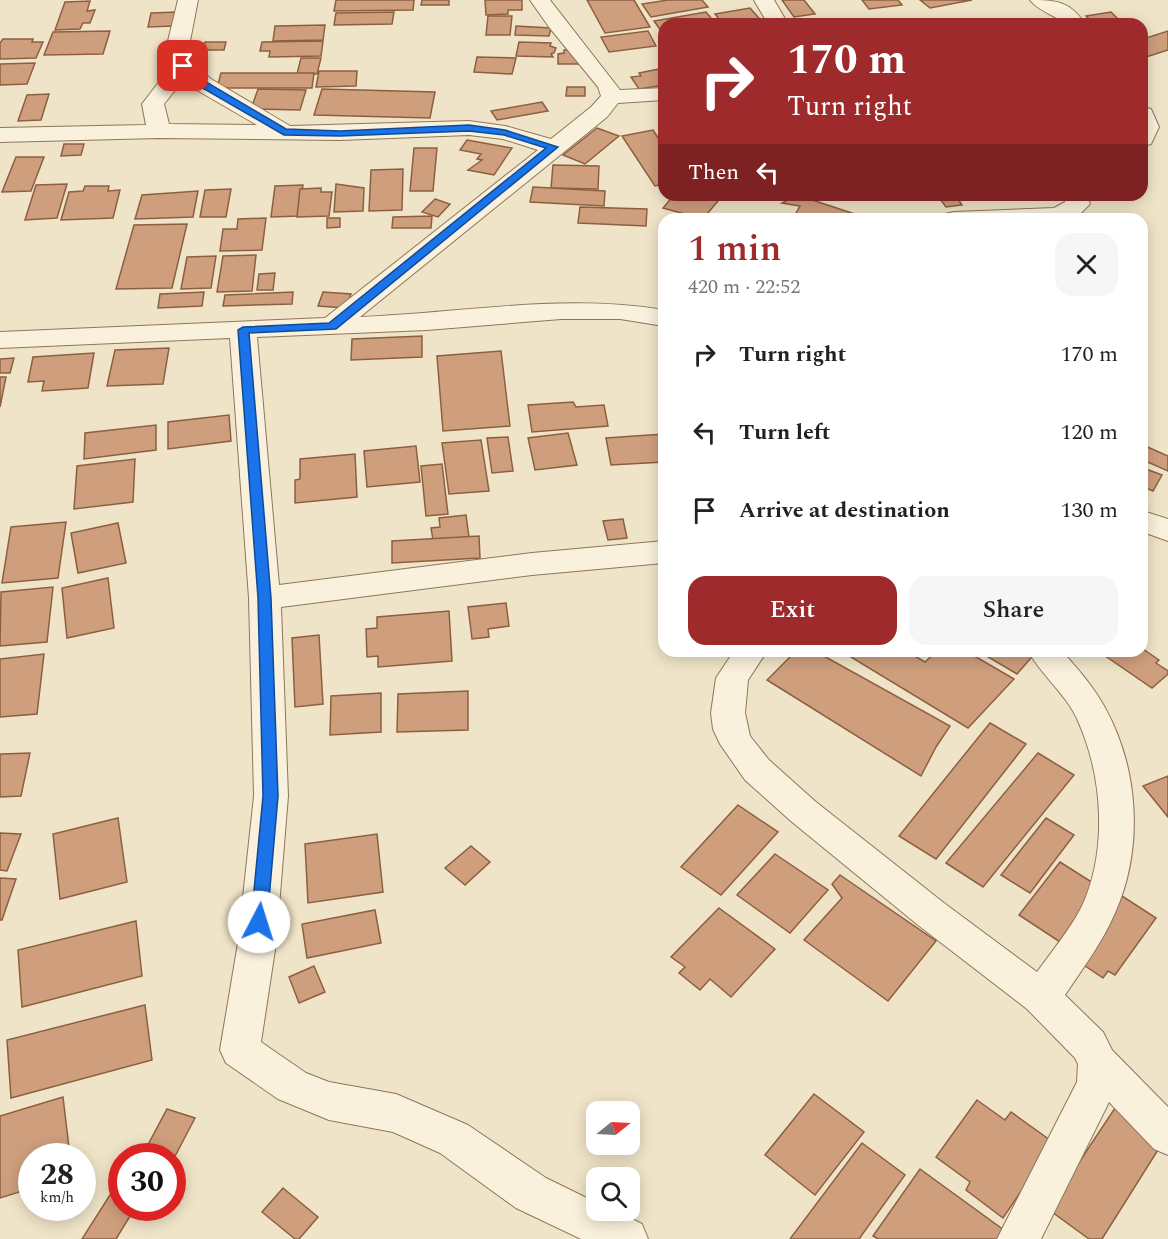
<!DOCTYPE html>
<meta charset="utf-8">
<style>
:root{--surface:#fff;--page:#f6f6f6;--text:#222;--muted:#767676;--accent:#9e2a2b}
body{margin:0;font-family:Spectral,serif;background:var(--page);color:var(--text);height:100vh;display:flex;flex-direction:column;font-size:22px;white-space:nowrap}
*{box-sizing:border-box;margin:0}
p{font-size:20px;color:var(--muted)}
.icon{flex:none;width:33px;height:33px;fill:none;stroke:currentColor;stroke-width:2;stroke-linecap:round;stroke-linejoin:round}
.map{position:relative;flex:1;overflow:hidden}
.details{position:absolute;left:658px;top:213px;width:490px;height:444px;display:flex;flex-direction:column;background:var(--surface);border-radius:18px;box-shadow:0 3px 15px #0003}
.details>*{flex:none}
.banner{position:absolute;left:658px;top:18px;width:490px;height:183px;border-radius:18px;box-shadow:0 3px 15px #0003;background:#9e2a2b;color:#fff;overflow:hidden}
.needle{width:39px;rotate:72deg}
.controls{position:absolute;left:586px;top:1101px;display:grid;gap:12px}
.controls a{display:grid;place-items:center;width:54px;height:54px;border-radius:12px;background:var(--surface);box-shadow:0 3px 15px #0003;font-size:30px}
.speed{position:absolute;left:18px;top:1143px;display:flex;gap:12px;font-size:30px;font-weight:700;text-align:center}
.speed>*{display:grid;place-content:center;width:78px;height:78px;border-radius:50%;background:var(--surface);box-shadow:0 3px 15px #0003;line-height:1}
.speed small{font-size:15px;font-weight:400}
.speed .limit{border:9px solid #d22;background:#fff;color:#111}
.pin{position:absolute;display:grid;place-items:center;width:51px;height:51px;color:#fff;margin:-26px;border-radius:12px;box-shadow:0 3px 9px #0006}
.me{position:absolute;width:66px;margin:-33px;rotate:5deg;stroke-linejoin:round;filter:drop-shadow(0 0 4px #0008)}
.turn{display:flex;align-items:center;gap:21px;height:126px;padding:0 30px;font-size:27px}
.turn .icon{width:78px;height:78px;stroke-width:2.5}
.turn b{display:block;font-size:42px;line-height:51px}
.then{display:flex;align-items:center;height:57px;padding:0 30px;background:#0003;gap:12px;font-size:22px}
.round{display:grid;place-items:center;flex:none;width:63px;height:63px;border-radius:18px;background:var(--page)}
.head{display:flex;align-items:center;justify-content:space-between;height:102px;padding:0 30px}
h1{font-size:36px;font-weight:600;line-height:45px;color:var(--accent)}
.cta{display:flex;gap:12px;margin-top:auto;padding:12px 30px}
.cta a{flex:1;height:69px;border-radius:18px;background:var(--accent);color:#fff;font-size:24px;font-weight:600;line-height:69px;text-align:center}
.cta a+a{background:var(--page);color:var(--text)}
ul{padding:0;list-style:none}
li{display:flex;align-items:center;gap:18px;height:78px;padding:0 30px}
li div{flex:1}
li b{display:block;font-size:22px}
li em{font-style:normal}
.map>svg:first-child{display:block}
</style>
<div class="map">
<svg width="1168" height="1239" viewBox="0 0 1168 1239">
<rect width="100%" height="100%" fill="#f0e4c8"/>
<g fill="#cf9f7d" stroke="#8d5f41" stroke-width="1.5">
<polygon points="336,0 414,0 413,10 334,11"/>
<polygon points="422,0 449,0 449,5 421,5"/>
<polygon points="485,0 522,0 522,10 508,10 508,14 486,15"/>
<polygon points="587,0 634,0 650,27 605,33"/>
<polygon points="668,0 702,0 708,7 651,17 642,4"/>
<polygon points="782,0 804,0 815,14 794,17"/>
<polygon points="862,0 898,0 902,5 869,9"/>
<polygon points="920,0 972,0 930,8"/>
<polygon points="90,1 87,11 95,10 90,23 83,23 80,29 55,30 65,2"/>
<polygon points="750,8 764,24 723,24 715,14"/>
<polygon points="177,12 174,26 148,27 151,13"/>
<polygon points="394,12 392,24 334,25 336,13"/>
<polygon points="706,12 716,24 664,24 664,35 654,21"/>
<polygon points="1111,12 1123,24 1094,24 1086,16"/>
<polygon points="488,16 512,16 510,35 486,35"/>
<polygon points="325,25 323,40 273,41 275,26"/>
<polygon points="516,26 551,28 549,36 515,35"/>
<polygon points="110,31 103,54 44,55 53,32"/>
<polygon points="648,31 656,46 609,52 601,37"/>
<polygon points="1168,31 1168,50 1143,58 1143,39"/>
<polygon points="3,39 33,39 32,42 43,42 36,58 0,59 0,43"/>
<polygon points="323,41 321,56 269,57 270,51 260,51 262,42"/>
<polygon points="205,42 226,42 224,50 203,50"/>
<polygon points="519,42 551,43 550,46 556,48 554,53 551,54 553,57 516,56"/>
<polygon points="564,50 572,50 580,64 558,64 558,54 564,53"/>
<polygon points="477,57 516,58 512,74 474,72"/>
<polygon points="301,58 321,58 317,74 297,74"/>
<polygon points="35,63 27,84 0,85 0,64"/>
<polygon points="664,68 664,85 639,89 631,77 641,76 639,73"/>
<polygon points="319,71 357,71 356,86 316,87"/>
<polygon points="221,73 314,73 312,88 217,88"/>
<polygon points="567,87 585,87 585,96 566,96"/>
<polygon points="258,89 306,90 300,110 251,109"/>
<polygon points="322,89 435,92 430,118 314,115"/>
<polygon points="49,94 41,120 18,121 27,95"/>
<polygon points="542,102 548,111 497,120 491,111"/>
<polygon points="597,128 619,136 585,164 563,155"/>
<polygon points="653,130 664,147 664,184 655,186 622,136"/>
<polygon points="467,140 512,148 494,175 468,170 482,160 477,159 481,154 460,150"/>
<polygon points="64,144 84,144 81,155 61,156"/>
<polygon points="414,148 437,148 433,191 410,191"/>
<polygon points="16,157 44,157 31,191 2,192"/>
<polygon points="553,165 599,166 598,189 551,188"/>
<polygon points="403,169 402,210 369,211 371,170"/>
<polygon points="67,184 57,218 25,220 36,185"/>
<polygon points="336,184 364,188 363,211 334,212"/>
<polygon points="303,185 299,216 271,217 275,186"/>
<polygon points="85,186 109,186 108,191 120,190 113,218 61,220 69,192 83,191"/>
<polygon points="533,187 605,191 604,206 530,202"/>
<polygon points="321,188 321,192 332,192 329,216 297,217 300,189"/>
<polygon points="231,189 226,217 200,217 205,190"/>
<polygon points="198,191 193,217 135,219 142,195"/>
<polygon points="674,195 723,195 703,219 663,208"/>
<polygon points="797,195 870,219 811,219 795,215 800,206 782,203"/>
<polygon points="937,195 955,195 962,205 946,207"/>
<polygon points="435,199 450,204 438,217 422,212"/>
<polygon points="580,207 647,209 646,226 578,223"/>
<polygon points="432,216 431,228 392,228 393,217"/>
<polygon points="266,218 262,250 220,251 223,229 237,229 238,219"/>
<polygon points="327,218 340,218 340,227 327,228"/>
<polygon points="187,224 172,288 116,289 134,225"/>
<polygon points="256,255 252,291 217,292 223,256"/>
<polygon points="216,256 211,288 181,289 187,257"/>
<polygon points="275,273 273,290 257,290 259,274"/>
<polygon points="204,292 202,306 158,308 160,294"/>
<polygon points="293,292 292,304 223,306 225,295"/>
<polygon points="323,292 351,294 346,308 318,306"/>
<polygon points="422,336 422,357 351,360 352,339"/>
<polygon points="169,348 163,384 107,386 115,350"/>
<polygon points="501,351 510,426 443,431 437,356"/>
<polygon points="94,353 88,388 42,391 44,381 28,382 33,357"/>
<polygon points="14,358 10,373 0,373 0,359"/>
<polygon points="0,377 6,377 0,407"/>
<polygon points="573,402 576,407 604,405 608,426 532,432 528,405"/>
<polygon points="229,415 231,441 168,449 168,422"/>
<polygon points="156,425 156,450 84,459 85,433"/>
<polygon points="568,433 577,465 535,470 528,438"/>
<polygon points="664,434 664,462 611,465 606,438"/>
<polygon points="508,437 513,471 492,473 487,438"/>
<polygon points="481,440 489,491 449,494 442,443"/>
<polygon points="1143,445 1168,456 1168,471 1143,460"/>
<polygon points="416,446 420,482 367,487 364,451"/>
<polygon points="355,454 357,497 295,503 295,480 300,479 300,459"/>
<polygon points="135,459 133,502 74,509 77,466"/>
<polygon points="442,464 448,514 426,516 421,466"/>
<polygon points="1143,468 1162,475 1153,491 1143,487"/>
<polygon points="466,515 469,537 433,540 431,528 440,527 439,518"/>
<polygon points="623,519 627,538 608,540 603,521"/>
<polygon points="66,522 58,578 2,583 11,527"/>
<polygon points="118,523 126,563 78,573 71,533"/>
<polygon points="479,536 480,558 392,563 392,541"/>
<polygon points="108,578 114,628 67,638 62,588"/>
<polygon points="53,587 47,642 0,646 1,592"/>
<polygon points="506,603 509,626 488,629 489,637 472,639 468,607"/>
<polygon points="449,611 452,661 378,667 378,656 367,657 366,629 377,628 377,617"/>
<polygon points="319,635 323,704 295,707 292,638"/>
<polygon points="1143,649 1159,660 1156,663 1168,671 1168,674 1152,688 1098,651"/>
<polygon points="796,651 815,651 950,726 936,747 921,776 767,680"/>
<polygon points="841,651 906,651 925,662 937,651 966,651 1014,679 968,728"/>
<polygon points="978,651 1037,651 1017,674"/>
<polygon points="44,654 37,714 0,717 0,659"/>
<polygon points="468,691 468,730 397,732 398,694"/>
<polygon points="381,693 381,732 330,735 331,696"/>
<polygon points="990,723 1026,744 936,859 899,836"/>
<polygon points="30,753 21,796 0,797 0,754"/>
<polygon points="1038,753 1074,775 983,887 946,863"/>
<polygon points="1168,776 1168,817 1143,786"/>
<polygon points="738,805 778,832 721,895 681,867"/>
<polygon points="118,818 127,882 60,899 53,834"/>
<polygon points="1046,818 1074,835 1030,893 1001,875"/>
<polygon points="0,833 21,834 7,871 0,870"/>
<polygon points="377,834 383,892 308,903 305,844"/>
<polygon points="471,846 490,862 465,885 445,868"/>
<polygon points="775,854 828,890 790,933 737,895"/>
<polygon points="1060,862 1101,888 1060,942 1019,915"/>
<polygon points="840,875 936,941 888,1001 804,940 842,898 832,884"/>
<polygon points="0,878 16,879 2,920 0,920"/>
<polygon points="1122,896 1156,918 1115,975 1108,971 1103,978 1075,959"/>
<polygon points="719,908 775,949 731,997 710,979 700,990 679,973 685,967 671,957"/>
<polygon points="375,910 381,943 307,958 302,924"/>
<polygon points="136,921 142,976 22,1007 18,950"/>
<polygon points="314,966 325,992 299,1003 289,977"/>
<polygon points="145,1005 152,1060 11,1098 7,1040"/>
<polygon points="814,1094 864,1132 815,1195 765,1155"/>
<polygon points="63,1097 70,1156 32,1156 32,1188 0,1198 0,1116"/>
<polygon points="977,1100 1005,1120 1011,1112 1054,1143 1003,1218 966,1190 970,1182 936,1157"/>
<polygon points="1115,1108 1163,1142 1102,1239 1089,1239 1048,1209"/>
<polygon points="167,1109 195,1118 172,1162 172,1156 142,1156"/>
<polygon points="862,1143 905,1175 859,1239 790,1239"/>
<polygon points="920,1169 1012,1236 1010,1239 878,1239 873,1236"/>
<polygon points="122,1176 122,1208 135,1208 116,1239 82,1239"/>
<polygon points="283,1188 318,1217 299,1239 295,1239 262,1212"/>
</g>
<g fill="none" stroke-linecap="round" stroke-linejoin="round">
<defs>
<g id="minor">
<path d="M178 0H198L190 41 193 64 211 79 290 126 469 121 505 126 551 139 591 107 601 96 598 87 549 27 530 0H550L620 90 664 88V100L618 103 607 117 360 317C461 313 564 293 664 310V326L620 319H561L427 330 257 337 279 585 532 553 664 541V563L532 575 281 607 288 796 276 943 261 1042 306 1073 329 1082 396 1094 468 1125 546 1178 597 1203V1210H614L642 1224 648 1239H581L516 1208 440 1153 393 1132 329 1120 278 1099 226 1063 220 1050 238 943 254 796 249 598 230 338 0 348V332L325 318 538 150 503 139 469 135 340 140 159 138 0 142V128L146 125 142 104 172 65 168 41ZM184 79 195 89 257 125 169 124 164 104Z"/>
<polygon points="754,0 774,0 788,24 768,24"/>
<path d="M1030 0C1056 0 1070 1 1085 24H1064C1054 14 1038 11 1030 0Z"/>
<polygon points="1143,107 1151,109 1159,127 1151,144 1143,146"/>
<polygon points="1063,195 1087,195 1090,204 1078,216 1068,219 942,219 945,214 954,212 1054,208 1065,202"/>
<polygon points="1143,511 1168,519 1168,541 1143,532"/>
<path d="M734 651H767L748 680 745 713 750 736 769 760 816 802 944 903 1037 972C1052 951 1069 931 1081 908 1108 852 1103 777 1078 721 1067 695 1042 676 1028 651H1062C1077 668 1093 686 1104 706 1139 768 1144 848 1115 913 1102 943 1083 968 1065 995L1103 1032 1112 1050 1168 1107V1155L1154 1149 1109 1102 1041 1239H997L1077 1082 1078 1064 1075 1058 1027 1009 918 925 792 822 745 780 720 744 713 729 711 713 716 678Z"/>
</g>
</defs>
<use href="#minor" stroke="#8d765c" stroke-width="2"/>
<use href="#minor" fill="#faf1dc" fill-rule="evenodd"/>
</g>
<polygon fill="#1a73e8" stroke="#114b97" stroke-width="1.5" points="180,64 186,64 206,82 286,129 340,131 469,125 505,130 558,147 336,329 249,333 271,598 278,796 267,922 264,927 259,929 253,927 251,922 263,796 258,598 238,330 243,327 329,323 546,148 504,135 469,131 340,136 284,135 199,86 180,68"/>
</svg>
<div class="controls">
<a><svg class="needle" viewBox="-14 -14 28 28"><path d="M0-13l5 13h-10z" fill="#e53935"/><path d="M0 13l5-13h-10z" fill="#767676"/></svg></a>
<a><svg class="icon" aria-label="search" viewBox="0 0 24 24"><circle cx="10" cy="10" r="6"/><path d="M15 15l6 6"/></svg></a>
</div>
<div class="speed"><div>28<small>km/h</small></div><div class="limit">30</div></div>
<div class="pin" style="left:183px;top:66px;background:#d93025"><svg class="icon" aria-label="arrive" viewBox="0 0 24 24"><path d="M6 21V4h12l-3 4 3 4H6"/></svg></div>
<svg class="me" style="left:259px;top:922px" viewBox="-20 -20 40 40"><circle r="19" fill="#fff"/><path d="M0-13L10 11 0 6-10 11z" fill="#1a73e8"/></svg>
<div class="banner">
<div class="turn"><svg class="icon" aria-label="right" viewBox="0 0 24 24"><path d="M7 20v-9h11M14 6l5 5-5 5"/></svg><div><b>170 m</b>Turn right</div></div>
<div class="then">Then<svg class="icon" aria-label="left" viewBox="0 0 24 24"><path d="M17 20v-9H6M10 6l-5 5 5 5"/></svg></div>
</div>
<section class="details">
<div class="head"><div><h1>1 min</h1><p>420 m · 22:52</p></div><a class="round"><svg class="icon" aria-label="close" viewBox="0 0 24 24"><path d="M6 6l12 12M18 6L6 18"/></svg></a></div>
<ul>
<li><svg class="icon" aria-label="right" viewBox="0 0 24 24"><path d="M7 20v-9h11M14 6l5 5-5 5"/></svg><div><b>Turn right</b></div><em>170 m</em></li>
<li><svg class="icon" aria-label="left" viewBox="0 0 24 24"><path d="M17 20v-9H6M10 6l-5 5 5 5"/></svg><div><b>Turn left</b></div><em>120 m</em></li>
<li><svg class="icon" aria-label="arrive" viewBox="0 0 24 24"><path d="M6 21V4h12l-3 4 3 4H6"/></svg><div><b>Arrive at destination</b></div><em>130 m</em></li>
</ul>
<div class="cta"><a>Exit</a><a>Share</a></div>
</section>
</div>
